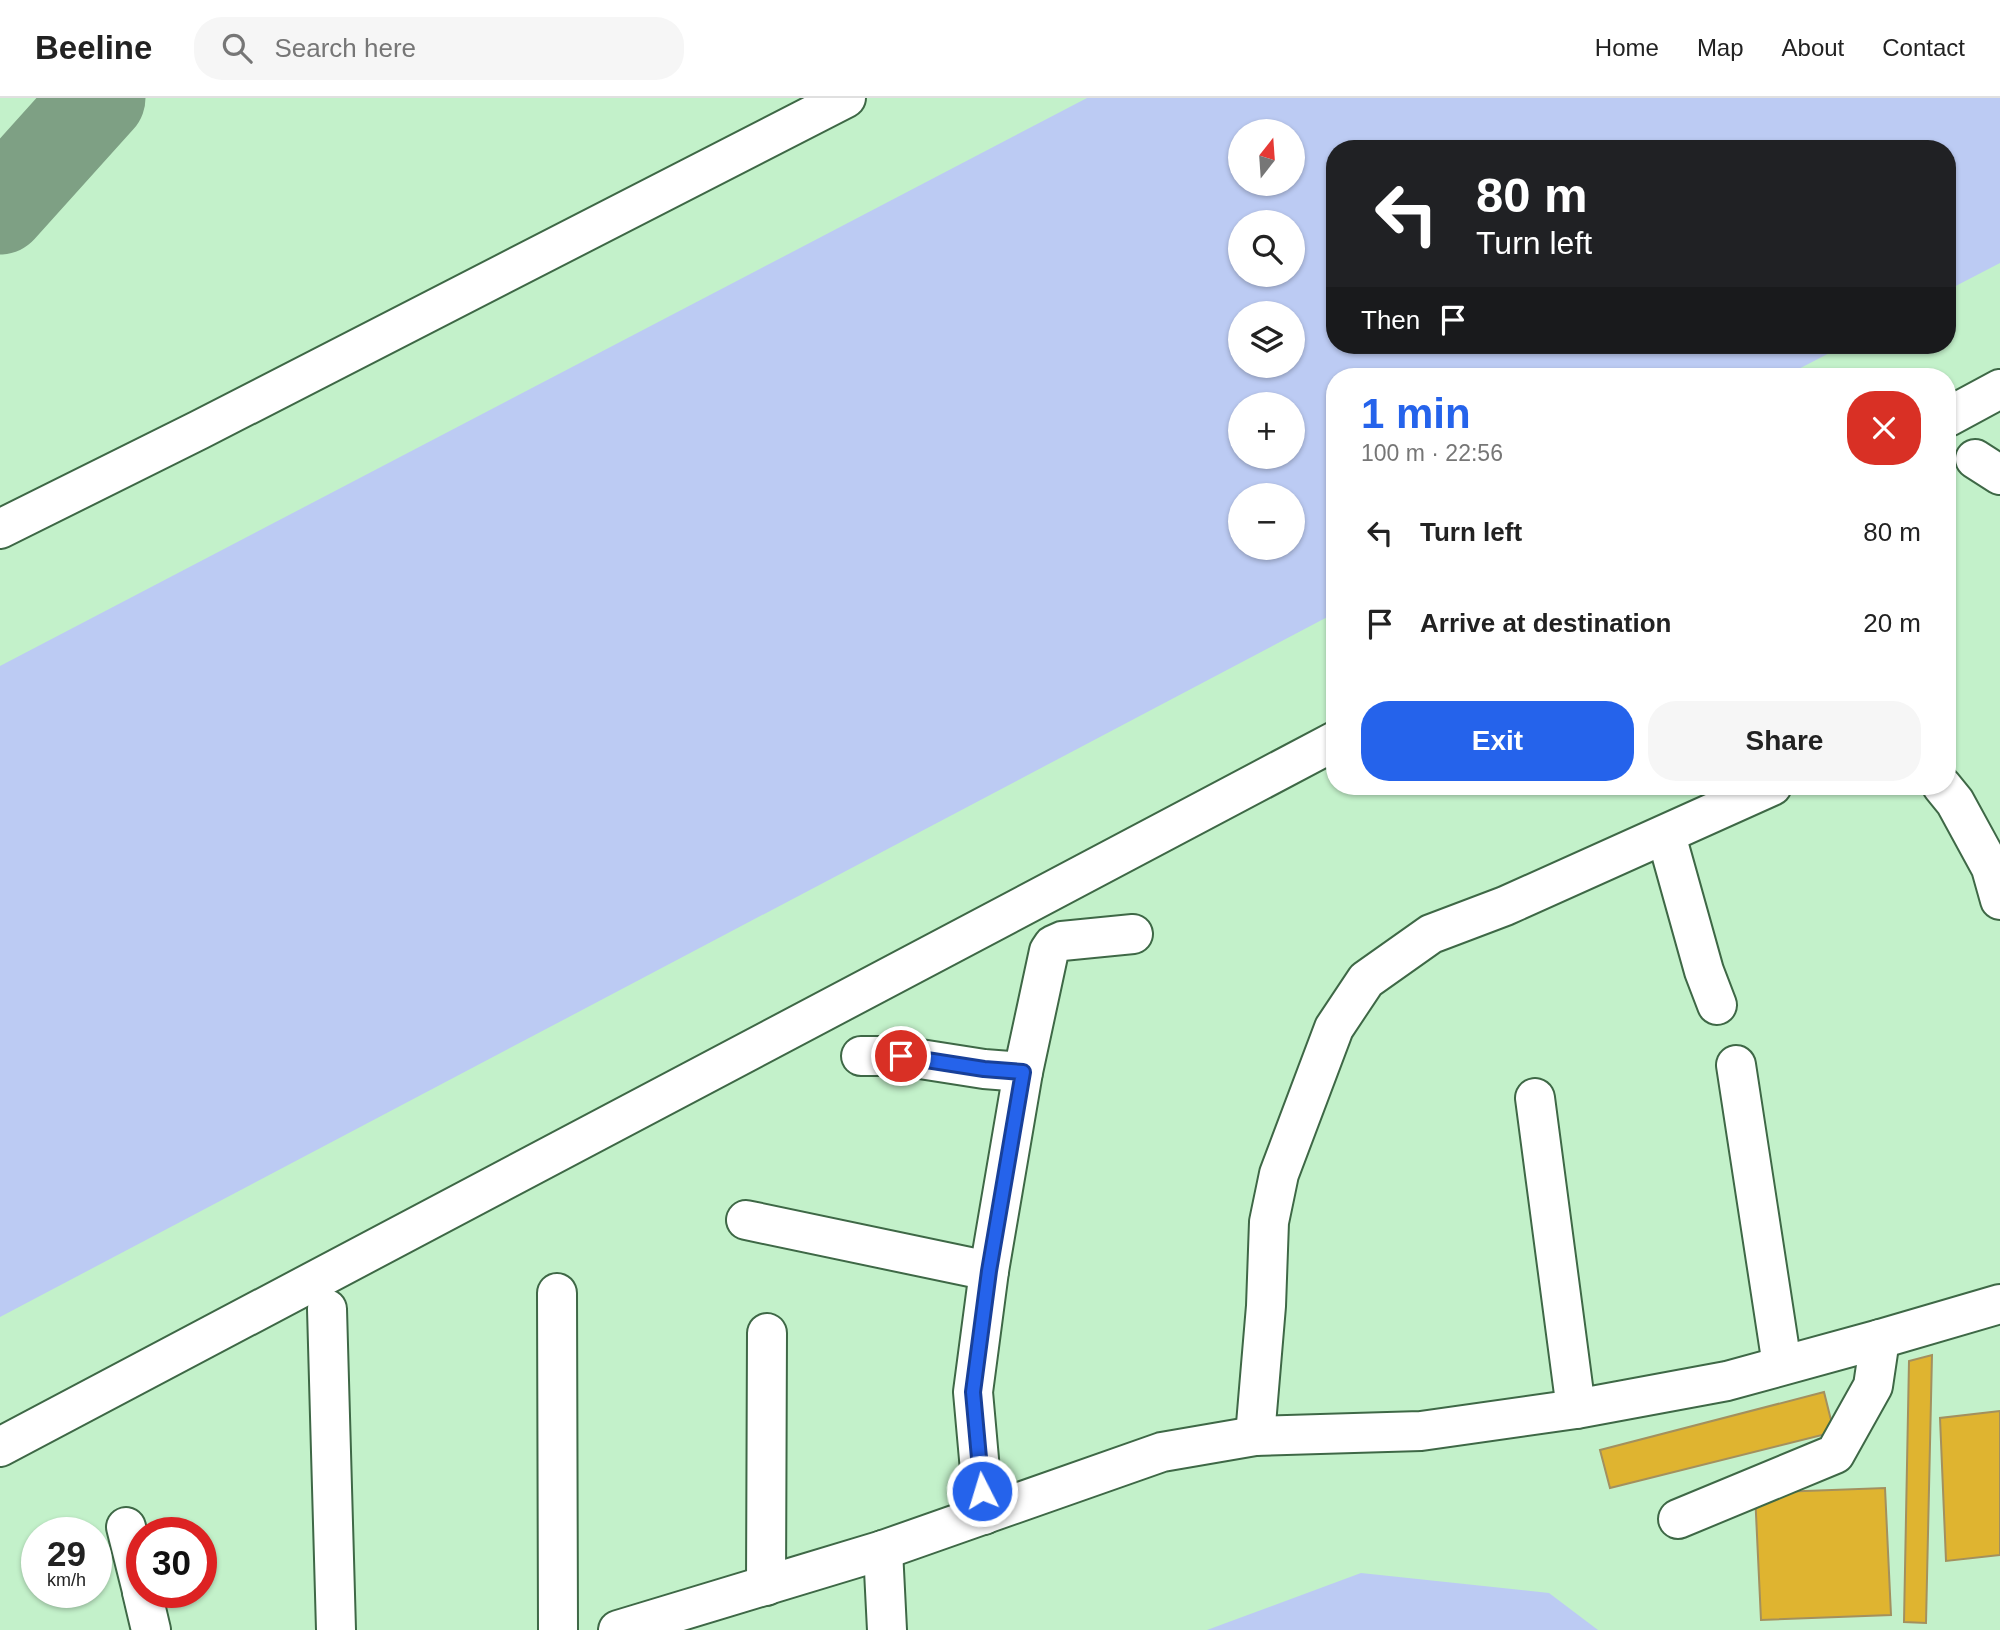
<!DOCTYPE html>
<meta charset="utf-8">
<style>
:root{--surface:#fff;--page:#f6f6f6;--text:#222;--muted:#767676;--line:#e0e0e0;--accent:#2563eb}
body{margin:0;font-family:Helvetica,sans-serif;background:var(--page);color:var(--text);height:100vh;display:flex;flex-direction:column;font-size:26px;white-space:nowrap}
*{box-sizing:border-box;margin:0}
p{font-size:23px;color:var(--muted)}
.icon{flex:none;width:38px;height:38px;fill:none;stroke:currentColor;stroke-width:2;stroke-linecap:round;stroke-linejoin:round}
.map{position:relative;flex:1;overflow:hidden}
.drawer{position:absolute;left:1326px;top:270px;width:630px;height:427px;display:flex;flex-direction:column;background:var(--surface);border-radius:28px;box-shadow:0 2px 5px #0004}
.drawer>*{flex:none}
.top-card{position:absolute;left:1326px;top:42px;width:630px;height:214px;border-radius:28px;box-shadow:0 2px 5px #0004;background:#202124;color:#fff;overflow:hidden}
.needle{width:46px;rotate:17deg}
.fabs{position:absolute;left:1228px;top:21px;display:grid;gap:14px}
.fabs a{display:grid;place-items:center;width:77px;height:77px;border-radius:50%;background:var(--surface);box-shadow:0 2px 5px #0004;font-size:35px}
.speed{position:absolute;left:21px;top:1419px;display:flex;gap:14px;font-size:35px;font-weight:700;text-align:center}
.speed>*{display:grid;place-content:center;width:91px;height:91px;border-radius:50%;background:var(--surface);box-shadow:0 2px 5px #0004;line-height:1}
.speed small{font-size:18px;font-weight:400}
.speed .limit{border:10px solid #d22;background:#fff;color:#111}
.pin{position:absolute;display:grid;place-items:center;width:60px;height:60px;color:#fff;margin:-30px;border:4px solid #fff;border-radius:50%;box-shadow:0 2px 7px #0007}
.me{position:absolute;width:77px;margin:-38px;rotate:355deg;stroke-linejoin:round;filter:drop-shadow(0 0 5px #0008)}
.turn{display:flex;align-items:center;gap:24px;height:147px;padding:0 35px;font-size:32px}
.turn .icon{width:91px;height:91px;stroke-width:2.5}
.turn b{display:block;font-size:49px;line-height:60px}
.then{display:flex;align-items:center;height:66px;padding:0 35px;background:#0003;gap:14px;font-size:26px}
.round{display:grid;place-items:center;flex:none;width:74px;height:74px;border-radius:28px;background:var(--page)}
.summary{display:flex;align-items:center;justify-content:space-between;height:119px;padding:0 35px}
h1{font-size:42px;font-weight:700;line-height:52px;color:var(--accent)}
.button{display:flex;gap:14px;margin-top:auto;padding:14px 35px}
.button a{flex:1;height:80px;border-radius:28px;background:var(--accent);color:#fff;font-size:28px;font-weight:700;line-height:80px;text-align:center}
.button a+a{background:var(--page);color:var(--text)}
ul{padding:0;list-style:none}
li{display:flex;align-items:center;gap:21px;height:91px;padding:0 35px}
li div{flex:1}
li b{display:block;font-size:26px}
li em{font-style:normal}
header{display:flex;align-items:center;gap:42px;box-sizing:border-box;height:98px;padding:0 35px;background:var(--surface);border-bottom:2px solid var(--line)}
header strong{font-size:33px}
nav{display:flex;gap:38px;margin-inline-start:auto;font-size:24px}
.search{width:490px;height:63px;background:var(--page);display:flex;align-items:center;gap:18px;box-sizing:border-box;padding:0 24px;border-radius:28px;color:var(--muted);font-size:26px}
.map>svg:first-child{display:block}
</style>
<header>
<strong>Beeline</strong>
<div class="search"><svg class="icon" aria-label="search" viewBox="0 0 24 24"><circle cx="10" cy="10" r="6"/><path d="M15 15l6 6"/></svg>Search here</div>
<nav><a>Home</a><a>Map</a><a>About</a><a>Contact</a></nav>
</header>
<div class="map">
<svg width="2000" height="1532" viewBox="0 0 2000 1532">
<rect width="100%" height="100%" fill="#c3f1ca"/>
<g fill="#bccbf3" fill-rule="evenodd">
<path d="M1087 0H2000V165L1948 192V51H1335V247H1845L1785 278H1335V515L0 1219V568ZM1241 33H1293V86H1241ZM1241 124H1293V177H1241ZM1241 215H1293V268H1241ZM1241 306H1293V359H1241ZM1241 397H1293V450H1241Z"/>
<polygon points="1361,1475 1549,1495 1598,1532 1207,1532"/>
</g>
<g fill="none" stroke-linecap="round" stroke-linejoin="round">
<polyline stroke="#7ea084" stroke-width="93" points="0,110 99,0"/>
</g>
<g fill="#dfb430" stroke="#a3905e" stroke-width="2">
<polygon points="1932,1257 1926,1525 1904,1524 1909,1263"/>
<polygon points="1824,1294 1834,1334 1610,1390 1600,1352"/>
<polygon points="2000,1313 2000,1457 1946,1463 1940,1320"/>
<polygon points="1885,1390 1891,1517 1761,1522 1755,1395"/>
</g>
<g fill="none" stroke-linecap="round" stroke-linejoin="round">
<defs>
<g id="minor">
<polyline points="1948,319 2000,291"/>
<polyline points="1975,361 2000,377"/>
<polyline points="0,431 199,332 846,0"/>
<polyline points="1942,688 1955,704 1991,770 2000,802"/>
<polyline points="1666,737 1704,873 1717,907"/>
<polyline points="861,958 901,958 984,971 1023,974"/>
<polyline points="1736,967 1782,1267"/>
<polyline points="1535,1000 1576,1311"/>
<polyline points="746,1122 989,1173"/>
<polyline points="557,1195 558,1532"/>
<polyline points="327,1211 336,1532"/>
<polyline points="1255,1338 1266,1208 1269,1124 1279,1076 1334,930 1366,882 1431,836 1505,808 1772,688"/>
<polyline points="0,1349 1335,643"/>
<polyline points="984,1417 973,1294 989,1173 1023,974 1049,853 1053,847 1062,843 1133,836"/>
<polyline points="1678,1421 1835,1356 1873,1288 1880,1241"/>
<polyline points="126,1429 142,1493"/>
<polyline points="883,1452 887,1532"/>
<polyline points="766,1488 767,1235"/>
<polyline points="142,1494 151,1532"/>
<polyline points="618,1532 883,1452 1162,1354 1255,1338 1421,1333 1576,1311 1727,1283 1880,1241 2000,1206"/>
</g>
</defs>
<use href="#minor" stroke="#3e6846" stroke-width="42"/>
<use href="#minor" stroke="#fff" stroke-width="38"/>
</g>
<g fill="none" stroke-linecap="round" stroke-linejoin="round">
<defs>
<polyline id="route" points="901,958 984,971 1023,974 989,1173 973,1294 982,1393"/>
</defs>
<use href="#route" stroke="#184099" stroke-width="18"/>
<use href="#route" stroke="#2563eb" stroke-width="12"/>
</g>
</svg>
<div class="fabs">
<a><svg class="needle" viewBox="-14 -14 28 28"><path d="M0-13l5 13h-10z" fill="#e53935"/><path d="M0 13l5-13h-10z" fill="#767676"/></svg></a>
<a><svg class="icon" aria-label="search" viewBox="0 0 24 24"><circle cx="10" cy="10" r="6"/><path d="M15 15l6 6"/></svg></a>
<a><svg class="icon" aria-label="layers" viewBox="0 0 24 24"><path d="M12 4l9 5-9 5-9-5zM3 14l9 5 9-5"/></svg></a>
<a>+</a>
<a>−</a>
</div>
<div class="speed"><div>29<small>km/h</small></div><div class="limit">30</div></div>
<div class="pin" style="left:901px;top:958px;background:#d93025"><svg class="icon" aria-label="arrive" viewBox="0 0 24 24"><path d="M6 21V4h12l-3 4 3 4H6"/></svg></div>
<svg class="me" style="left:982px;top:1393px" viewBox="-20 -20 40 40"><circle r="17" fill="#2563eb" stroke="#fff" stroke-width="3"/><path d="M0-11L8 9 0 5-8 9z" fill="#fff"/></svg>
<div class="top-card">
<div class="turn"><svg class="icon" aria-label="left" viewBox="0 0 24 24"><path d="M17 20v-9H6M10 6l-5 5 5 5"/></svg><div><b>80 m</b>Turn left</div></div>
<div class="then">Then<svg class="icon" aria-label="arrive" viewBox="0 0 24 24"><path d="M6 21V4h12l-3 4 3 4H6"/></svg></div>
</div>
<section class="drawer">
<div class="summary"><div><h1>1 min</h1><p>100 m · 22:56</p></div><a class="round" style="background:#d93025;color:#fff"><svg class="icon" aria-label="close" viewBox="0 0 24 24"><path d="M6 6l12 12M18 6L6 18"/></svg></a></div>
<ul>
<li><svg class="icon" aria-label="left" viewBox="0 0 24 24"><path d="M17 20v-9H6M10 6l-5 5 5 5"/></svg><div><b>Turn left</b></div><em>80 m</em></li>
<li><svg class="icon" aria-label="arrive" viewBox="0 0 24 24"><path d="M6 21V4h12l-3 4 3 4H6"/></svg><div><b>Arrive at destination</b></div><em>20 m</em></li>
</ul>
<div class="button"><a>Exit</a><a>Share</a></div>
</section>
</div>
